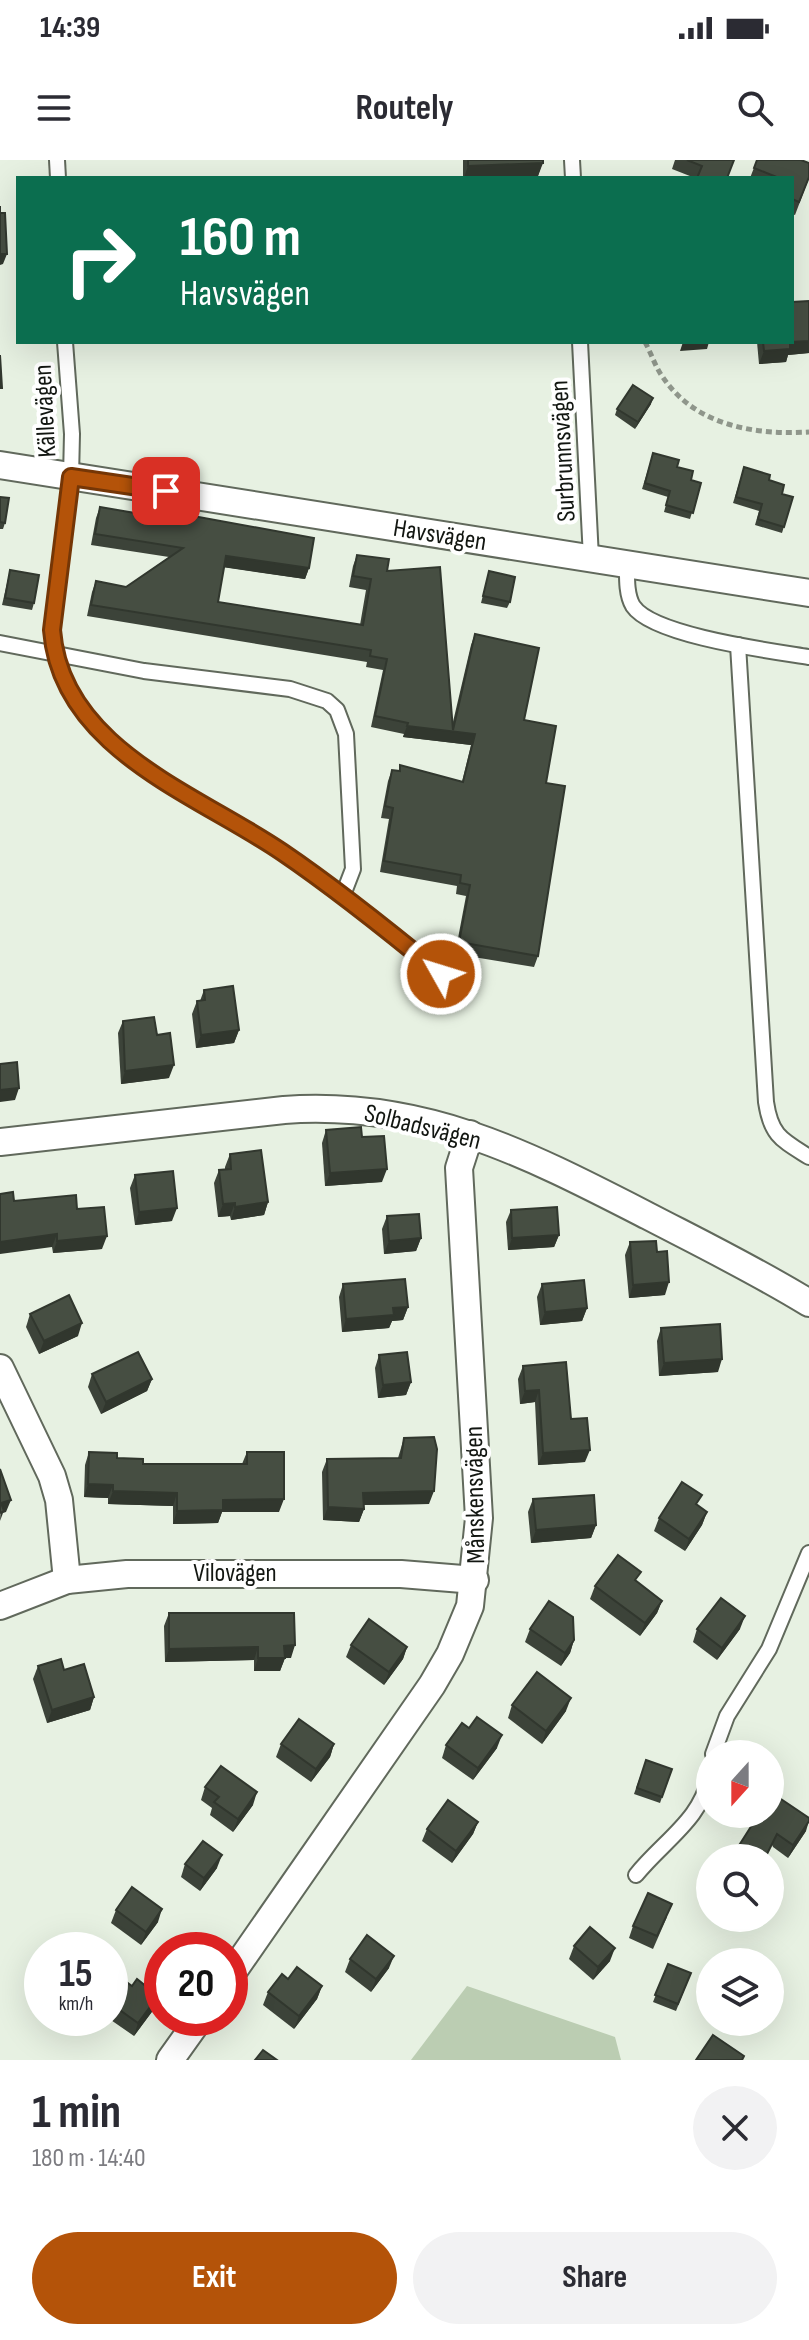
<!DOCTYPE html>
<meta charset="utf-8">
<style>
:root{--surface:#fff;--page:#f2f2f3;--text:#2b2b33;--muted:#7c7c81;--accent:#b45309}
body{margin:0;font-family:"Sofia Sans Condensed",sans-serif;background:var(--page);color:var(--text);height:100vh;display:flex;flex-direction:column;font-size:30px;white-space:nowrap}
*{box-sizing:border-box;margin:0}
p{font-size:26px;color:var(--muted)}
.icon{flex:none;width:44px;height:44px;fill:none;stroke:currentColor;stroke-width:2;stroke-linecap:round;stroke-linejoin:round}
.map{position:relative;height:1900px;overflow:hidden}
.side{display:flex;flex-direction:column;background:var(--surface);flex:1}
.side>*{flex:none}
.guide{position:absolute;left:16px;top:16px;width:778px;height:168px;border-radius:0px;box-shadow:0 8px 32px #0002;background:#0b6e4f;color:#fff;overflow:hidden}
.needle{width:52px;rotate:201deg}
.fabs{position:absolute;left:696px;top:1580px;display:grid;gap:16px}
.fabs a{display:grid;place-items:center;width:88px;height:88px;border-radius:50%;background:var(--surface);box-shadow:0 8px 32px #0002;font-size:40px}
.speed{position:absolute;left:24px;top:1772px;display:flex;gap:16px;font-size:40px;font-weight:700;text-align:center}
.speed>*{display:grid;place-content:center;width:104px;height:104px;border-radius:50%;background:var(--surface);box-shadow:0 8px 32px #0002;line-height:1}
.speed small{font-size:20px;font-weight:400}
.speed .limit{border:12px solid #d22;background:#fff;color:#111}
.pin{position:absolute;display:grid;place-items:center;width:68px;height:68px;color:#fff;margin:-34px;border-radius:16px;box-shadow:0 4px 12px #0006}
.me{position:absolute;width:88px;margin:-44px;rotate:309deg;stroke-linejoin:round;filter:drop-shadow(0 0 6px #0008)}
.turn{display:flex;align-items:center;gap:28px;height:168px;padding:0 32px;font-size:36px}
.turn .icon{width:104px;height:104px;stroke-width:2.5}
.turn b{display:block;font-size:56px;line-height:68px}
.round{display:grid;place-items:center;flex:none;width:84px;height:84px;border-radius:42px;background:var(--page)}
.summary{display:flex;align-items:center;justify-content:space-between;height:136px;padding:0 32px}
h1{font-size:48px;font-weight:700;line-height:60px}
.action{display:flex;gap:16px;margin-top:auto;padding:16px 32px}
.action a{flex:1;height:92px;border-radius:48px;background:var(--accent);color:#fff;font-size:32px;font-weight:700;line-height:92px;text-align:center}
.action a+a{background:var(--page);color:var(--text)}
.status{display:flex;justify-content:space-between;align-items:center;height:56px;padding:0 40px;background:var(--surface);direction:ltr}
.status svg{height:22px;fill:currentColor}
header{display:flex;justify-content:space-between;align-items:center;height:104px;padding:0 32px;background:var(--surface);font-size:36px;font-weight:700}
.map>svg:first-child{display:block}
</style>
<div class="status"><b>14:39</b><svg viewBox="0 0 49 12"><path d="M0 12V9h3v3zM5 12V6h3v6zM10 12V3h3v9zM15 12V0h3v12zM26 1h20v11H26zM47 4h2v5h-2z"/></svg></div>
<header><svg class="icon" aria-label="menu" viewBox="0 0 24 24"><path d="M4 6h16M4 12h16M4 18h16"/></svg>Routely<svg class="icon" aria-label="search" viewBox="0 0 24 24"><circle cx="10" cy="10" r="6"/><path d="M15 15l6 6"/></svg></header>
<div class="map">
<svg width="809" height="1900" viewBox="0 0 809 1900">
<rect width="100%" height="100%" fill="#e7f1e2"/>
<polygon fill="#bbcdb2" points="467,1826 615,1877 621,1900 411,1900"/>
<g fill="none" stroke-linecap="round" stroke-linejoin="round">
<defs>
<g id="service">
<polyline points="57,0 58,18"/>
<polyline points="572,0 573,18"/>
<path d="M65 182 72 274 71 317 52 470C61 589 197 634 282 692 338 730 390 772 441 814"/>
<polyline points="580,182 591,398"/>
<path d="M627 403C627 417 626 434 633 446 653 476 772 491 809 497"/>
<polyline points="0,483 144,511 290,529 327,541 337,550 346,574 353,709 343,735"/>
<path d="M738 485 766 942C771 976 782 980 809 997"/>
<polyline points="713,1594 727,1556 769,1489 809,1393"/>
<path d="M636 1715C664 1680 703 1659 710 1613"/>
</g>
<g id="minor">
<polyline points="0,305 809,433"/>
<path d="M0 982 284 950C424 940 527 994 648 1056 702 1084 757 1111 809 1143"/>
<polyline points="0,1208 52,1316 59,1340 67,1420"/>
<polyline points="0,1446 67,1420 127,1414 401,1414 475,1420"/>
<polyline points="230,1816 432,1525 450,1494 470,1446 479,1358 459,1008 470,974"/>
<polyline points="170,1900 200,1858"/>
</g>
</defs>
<use href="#service" stroke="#61695c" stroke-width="18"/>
<use href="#minor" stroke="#61695c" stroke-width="30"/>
<path stroke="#8f968b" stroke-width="5" stroke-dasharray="6 4" stroke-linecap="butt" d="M645 182C651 193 655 206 662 216 695 266 754 275 809 272"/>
<use href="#service" stroke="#fff" stroke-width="14"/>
<use href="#minor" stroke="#fff" stroke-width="26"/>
</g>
<g fill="#3c4339">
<polygon points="463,0 543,0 538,16 487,18 463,18"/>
<polygon points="675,0 734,0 727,18 695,18 672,9"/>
<polygon points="757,0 809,18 795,55 792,54 792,18 750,18"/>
<polygon points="809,141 809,193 788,195 786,202 759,204 757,182 792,182"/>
<polygon points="651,244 635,269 615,255 617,249"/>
<polygon points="651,300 677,307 691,320 701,323 690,359 664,352 668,337 642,329"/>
<polygon points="742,314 769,320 782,334 793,337 782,373 755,365 759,351 733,343"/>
<polygon points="0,337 5,363 3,369 0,369"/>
<polygon points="100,347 168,359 171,352 309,408 305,419 224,407 218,442 360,465 366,430 349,427 353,406 357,395 387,411 452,566 471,485 475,474 524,560 546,623 538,796 534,807 455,794 466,736 456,734 457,726 380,712 389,659 381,658 388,621 392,610 399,611 400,605 462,622 471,585 403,577 404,574 371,567 383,510 366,507 367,502 87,456 92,432 96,421 126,427 169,397 91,385 96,358"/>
<polygon points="10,410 34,443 32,450 2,445"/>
<polygon points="489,411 510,442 507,448 481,443"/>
<polygon points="204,830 239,870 234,883 196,888 192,854 197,841 200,841"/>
<polygon points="123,861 169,918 121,924 118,873"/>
<polygon points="326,970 382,1022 325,1026 322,983"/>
<polygon points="230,994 268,1042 264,1055 231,1060 230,1056 218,1057 214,1023 219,1010 225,1010 225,1007"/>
<polygon points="135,1015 172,1061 135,1065 130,1028"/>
<polygon points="14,1041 77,1049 102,1089 53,1093 52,1087"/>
<polygon points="511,1050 559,1075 554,1087 508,1090 506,1062"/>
<polygon points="387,1056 421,1078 416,1091 384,1094 382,1069"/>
<polygon points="630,1082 657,1092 665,1135 629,1138 625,1095"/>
<polygon points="343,1124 408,1147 403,1160 392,1161 389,1168 342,1172 339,1137"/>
<polygon points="542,1124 587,1148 582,1161 540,1165 537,1137"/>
<polygon points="30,1154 78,1176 39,1194 26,1167"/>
<polygon points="661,1168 718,1212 659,1216 657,1181"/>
<polygon points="379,1195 411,1222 406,1235 378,1238 375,1208"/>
<polygon points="523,1206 571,1259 585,1302 538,1305 535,1242 520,1244 518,1219"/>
<polygon points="92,1214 152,1219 147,1231 101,1254 88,1227"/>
<polygon points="404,1278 429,1344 363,1345 364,1349 359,1362 323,1360 322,1312 327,1299 398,1298"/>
<polygon points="89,1292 143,1304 242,1304 247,1292 279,1352 222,1352 218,1363 173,1364 173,1346 108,1344 108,1338 84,1337 85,1305"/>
<polygon points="533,1339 596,1365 591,1378 531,1383 528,1352"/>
<polygon points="698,1346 707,1352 702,1365 685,1391 654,1371 659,1358"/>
<polygon points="637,1422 662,1441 657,1453 640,1476 590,1439 595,1426"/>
<polygon points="169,1453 291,1498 285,1498 280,1511 254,1511 254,1500 165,1502 164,1466"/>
<polygon points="530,1469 574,1480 570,1493 561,1506 525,1482"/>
<polygon points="697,1469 740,1469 717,1500 693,1482"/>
<polygon points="351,1485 407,1487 403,1499 384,1525 346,1497"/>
<polygon points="38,1506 64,1510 94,1537 90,1550 47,1563 33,1519"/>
<polygon points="512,1545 566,1551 542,1584 508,1558"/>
<polygon points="281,1584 334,1584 330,1597 311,1622 276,1597"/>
<polygon points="446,1585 497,1588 473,1620 442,1598"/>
<polygon points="646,1600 672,1609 660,1643 634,1634"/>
<polygon points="205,1627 253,1645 233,1672 210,1655 212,1648 201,1640"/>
<polygon points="759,1654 806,1671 788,1698 773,1687"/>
<polygon points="478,1662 473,1674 452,1703 422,1681 427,1669"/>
<polygon points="185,1704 217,1708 200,1731 181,1717"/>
<polygon points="116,1750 158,1762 141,1785 111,1763"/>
<polygon points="667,1757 653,1789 629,1778 633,1766"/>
<polygon points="574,1786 610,1801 593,1820 569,1799"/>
<polygon points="350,1799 389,1808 371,1832 345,1812"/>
<polygon points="668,1804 691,1813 676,1851 653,1842"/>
<polygon points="110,1810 132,1826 158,1836 154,1849 134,1876 108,1858 110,1858"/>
<polygon points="288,1819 322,1826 317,1839 294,1869 263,1845 268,1832"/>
</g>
<g fill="#31372e">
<polygon points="543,3 538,16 464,18 468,6"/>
<polygon points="0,94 7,94 3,104 0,105"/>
<polygon points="809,181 809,193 788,195 786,202 759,204 764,191 790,182"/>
<polygon points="683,182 712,182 709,182 707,189 680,191"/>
<polygon points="653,238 651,244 635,269 638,262"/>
<polygon points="226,396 309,408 305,419 222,407"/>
<polygon points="407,566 475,574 471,585 403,577"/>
<polygon points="239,870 234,883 196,888 201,875"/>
<polygon points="174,905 169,918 121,924 125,911"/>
<polygon points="19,928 15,940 0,942 0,930"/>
<polygon points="387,1009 382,1022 325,1026 330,1013"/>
<polygon points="268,1042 264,1055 231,1060 235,1047"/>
<polygon points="235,1043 230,1056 218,1057 223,1044"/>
<polygon points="177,1048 172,1061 135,1065 139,1052"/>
<polygon points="57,1074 52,1087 0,1094 0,1082"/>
<polygon points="559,1075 554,1087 508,1090 512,1078"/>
<polygon points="107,1076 102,1089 53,1093 57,1081"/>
<polygon points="421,1078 416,1091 384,1094 389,1081"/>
<polygon points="669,1122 665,1135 629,1138 633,1125"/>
<polygon points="408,1147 403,1160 392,1161 389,1168 342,1172 346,1159 393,1148"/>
<polygon points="587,1148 582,1161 540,1165 545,1152"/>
<polygon points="82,1163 78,1176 39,1194 44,1181"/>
<polygon points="722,1199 718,1212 659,1216 664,1203"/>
<polygon points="152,1219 147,1231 101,1254 106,1242"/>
<polygon points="411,1222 406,1235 378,1238 383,1225"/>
<polygon points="539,1230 535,1242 520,1244 525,1231"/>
<polygon points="590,1290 585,1302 538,1305 543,1293"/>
<polygon points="88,1324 113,1325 108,1338 84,1337"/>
<polygon points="113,1331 177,1333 173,1346 108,1344"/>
<polygon points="434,1331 429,1344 359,1345 363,1333"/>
<polygon points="284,1339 279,1352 222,1352 218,1363 173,1364 177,1351 223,1340"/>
<polygon points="11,1340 6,1352 3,1353 0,1361 1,1343"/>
<polygon points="328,1347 364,1349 359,1362 323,1360"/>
<polygon points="707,1352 702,1365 685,1391 689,1379"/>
<polygon points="596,1365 591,1378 531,1383 536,1370"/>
<polygon points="662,1441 657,1453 640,1476 645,1463"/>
<polygon points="745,1456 740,1469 717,1500 722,1488"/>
<polygon points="574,1480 570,1493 561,1506 565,1493"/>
<polygon points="295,1485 291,1498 285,1498 280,1511 254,1511 258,1498 284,1486"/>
<polygon points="258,1487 254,1500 165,1502 169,1489"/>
<polygon points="407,1487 403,1499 384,1525 389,1512"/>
<polygon points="94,1537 90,1550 47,1563 52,1550"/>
<polygon points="571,1538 566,1551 542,1584 546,1571"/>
<polygon points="502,1575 497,1588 473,1620 478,1608"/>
<polygon points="334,1584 330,1597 311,1622 316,1609"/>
<polygon points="257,1632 253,1645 233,1672 238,1659"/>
<polygon points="809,1661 806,1671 788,1698 793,1685"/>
<polygon points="478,1662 473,1674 452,1703 456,1691"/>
<polygon points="222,1695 217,1708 200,1731 204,1718"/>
<polygon points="162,1749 158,1762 141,1785 146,1772"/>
<polygon points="615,1788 610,1801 593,1820 598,1807"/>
<polygon points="394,1796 389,1808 371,1832 376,1819"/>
<polygon points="322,1826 317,1839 294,1869 299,1856"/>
<polygon points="158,1836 154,1849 134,1876 138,1863"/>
</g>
<g fill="#464e42" stroke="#31372e" stroke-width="2">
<polygon points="468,0 543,0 543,3 468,6"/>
<polygon points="687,0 734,0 727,18 697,18 702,6"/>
<polygon points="757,0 801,0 809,3 809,17 799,42 792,39 792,18 779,18 754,8"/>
<polygon points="0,46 0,53 5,53 7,94 0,94"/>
<polygon points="809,141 809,181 790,182 790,189 764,191 763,182 792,182 792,142"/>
<polygon points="0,195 2,228 0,228"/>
<polygon points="633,225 653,238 638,262 617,249"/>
<polygon points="653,293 679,300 677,307 693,311 691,320 701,323 693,353 666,345 670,331 645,323"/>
<polygon points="744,307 770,315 769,320 784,325 782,334 793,337 784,367 758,359 762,344 736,337"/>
<polygon points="0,337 9,338 5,363 0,362"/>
<polygon points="100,347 170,359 171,352 314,378 309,408 226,396 218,442 363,465 371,419 353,416 357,395 389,399 387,411 440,407 453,570 475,474 539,488 524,560 556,566 546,623 565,626 538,796 459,782 470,725 460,723 461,715 384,701 393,648 385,646 392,610 400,611 400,605 463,622 475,574 407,566 408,563 375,556 387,499 370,496 371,490 91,445 96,421 126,427 183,388 95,374"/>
<polygon points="10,410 39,415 34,443 5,438"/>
<polygon points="489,411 515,417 510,442 483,436"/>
<polygon points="233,826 239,870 201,875 197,841 205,840 204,830"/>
<polygon points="154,857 157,875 170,873 174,905 125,911 123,861"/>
<polygon points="17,902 19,928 0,930 0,904"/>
<polygon points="361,967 362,977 384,976 387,1009 330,1013 326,970"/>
<polygon points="261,990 268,1042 235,1047 235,1043 223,1044 219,1010 231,1009 230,994"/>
<polygon points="173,1011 177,1048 139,1052 135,1015"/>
<polygon points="13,1032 14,1041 76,1035 77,1049 104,1047 107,1076 57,1081 57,1074 0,1082 0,1034"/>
<polygon points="557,1047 559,1075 512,1078 511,1050"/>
<polygon points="419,1054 421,1078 389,1081 387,1056"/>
<polygon points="656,1081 657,1092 667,1091 669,1122 633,1125 630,1082"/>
<polygon points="405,1119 408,1147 393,1148 394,1155 346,1159 343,1124"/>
<polygon points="584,1120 587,1148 545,1152 542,1124"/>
<polygon points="69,1135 82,1163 44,1181 30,1154"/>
<polygon points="720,1164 722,1199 664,1203 661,1168"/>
<polygon points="138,1192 152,1219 106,1242 92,1214"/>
<polygon points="407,1192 411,1222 383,1225 379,1195"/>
<polygon points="566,1202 571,1259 587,1258 590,1290 543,1293 539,1230 525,1231 523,1206"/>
<polygon points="434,1277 437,1289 434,1331 363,1333 364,1349 328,1347 327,1299 401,1298 404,1278"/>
<polygon points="89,1292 117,1293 117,1298 143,1299 143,1304 247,1304 247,1292 284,1292 284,1339 223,1340 223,1350 177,1351 177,1333 113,1331 113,1325 88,1324"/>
<polygon points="0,1309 11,1340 1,1343 4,1351 0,1353"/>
<polygon points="682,1322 702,1335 696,1344 707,1352 689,1379 659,1358"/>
<polygon points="594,1335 596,1365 536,1370 533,1339"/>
<polygon points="618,1395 641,1412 635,1420 662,1441 645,1463 595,1426"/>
<polygon points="721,1438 745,1456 722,1488 697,1469"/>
<polygon points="549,1441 573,1457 574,1480 565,1493 530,1469"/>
<polygon points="169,1453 294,1453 295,1485 284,1486 285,1498 258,1498 258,1487 169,1489"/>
<polygon points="369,1459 407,1487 389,1512 351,1485"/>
<polygon points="61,1499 64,1510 84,1504 94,1537 52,1550 38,1506"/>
<polygon points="537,1512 571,1538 546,1571 512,1545"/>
<polygon points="477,1557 502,1575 478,1608 446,1585 462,1563 469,1568"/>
<polygon points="299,1559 334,1584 316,1609 281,1584"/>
<polygon points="646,1600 672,1609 662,1637 637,1628"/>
<polygon points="221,1606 257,1632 238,1659 214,1642 219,1637 205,1627"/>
<polygon points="772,1633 809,1658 809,1661 793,1685 777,1674 765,1698 731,1698 759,1654 770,1654 770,1637"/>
<polygon points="448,1640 478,1662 456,1691 427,1669"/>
<polygon points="203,1681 222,1695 204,1718 185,1704"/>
<polygon points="132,1727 162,1749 146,1772 116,1750"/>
<polygon points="648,1733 672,1744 657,1776 633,1766"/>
<polygon points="590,1767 615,1788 598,1807 574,1786"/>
<polygon points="367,1775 394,1796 376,1819 350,1799"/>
<polygon points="668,1804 691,1813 678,1844 655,1835"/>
<polygon points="297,1807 322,1826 299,1856 268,1832 282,1814 288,1819"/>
<polygon points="110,1810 132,1826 137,1819 158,1836 138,1863 110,1843"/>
<polygon points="713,1875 744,1896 742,1900 696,1900"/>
<polygon points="263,1890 277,1900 255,1900"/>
</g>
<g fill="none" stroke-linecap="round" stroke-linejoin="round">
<defs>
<path id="route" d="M166 331 71 317 52 470C61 589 197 634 282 692 338 730 390 772 441 814"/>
</defs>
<use href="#route" stroke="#753606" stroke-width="20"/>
<use href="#route" stroke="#b45309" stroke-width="14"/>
</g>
<g text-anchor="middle" stroke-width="8" stroke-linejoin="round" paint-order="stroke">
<g font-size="26" fill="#121611" stroke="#fff">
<text transform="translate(44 251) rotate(-93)" y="9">Källevägen</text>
<text transform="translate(562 291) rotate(-93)" y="9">Surbrunnsvägen</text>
<text transform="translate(440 374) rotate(9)" y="9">Havsvägen</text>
<text transform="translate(423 966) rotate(14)" y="9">Solbadsvägen</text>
<text transform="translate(474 1335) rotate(-91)" y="9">Månskensvägen</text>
<text x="235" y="1421">Vilovägen</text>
</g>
</g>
</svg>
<div class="fabs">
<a><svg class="needle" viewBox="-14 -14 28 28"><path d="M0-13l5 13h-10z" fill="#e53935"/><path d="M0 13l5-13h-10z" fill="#7c7c81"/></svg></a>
<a><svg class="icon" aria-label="search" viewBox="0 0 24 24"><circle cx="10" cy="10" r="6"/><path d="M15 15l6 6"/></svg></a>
<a><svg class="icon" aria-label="layers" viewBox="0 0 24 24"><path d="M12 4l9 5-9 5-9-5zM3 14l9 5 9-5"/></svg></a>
</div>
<div class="speed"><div>15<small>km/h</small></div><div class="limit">20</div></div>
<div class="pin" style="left:166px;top:331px;background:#d93025"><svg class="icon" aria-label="arrive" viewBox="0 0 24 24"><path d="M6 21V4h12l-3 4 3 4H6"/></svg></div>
<svg class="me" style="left:441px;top:814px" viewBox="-20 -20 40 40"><circle r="17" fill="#b45309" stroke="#fff" stroke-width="3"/><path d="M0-11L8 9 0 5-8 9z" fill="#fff"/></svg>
<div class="guide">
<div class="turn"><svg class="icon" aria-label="right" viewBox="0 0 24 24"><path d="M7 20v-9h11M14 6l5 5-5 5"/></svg><div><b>160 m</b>Havsvägen</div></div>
</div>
</div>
<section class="side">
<div class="summary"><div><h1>1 min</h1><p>180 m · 14:40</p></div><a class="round"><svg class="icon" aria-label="close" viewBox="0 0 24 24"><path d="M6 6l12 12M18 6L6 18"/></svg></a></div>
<div class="action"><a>Exit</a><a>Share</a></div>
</section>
